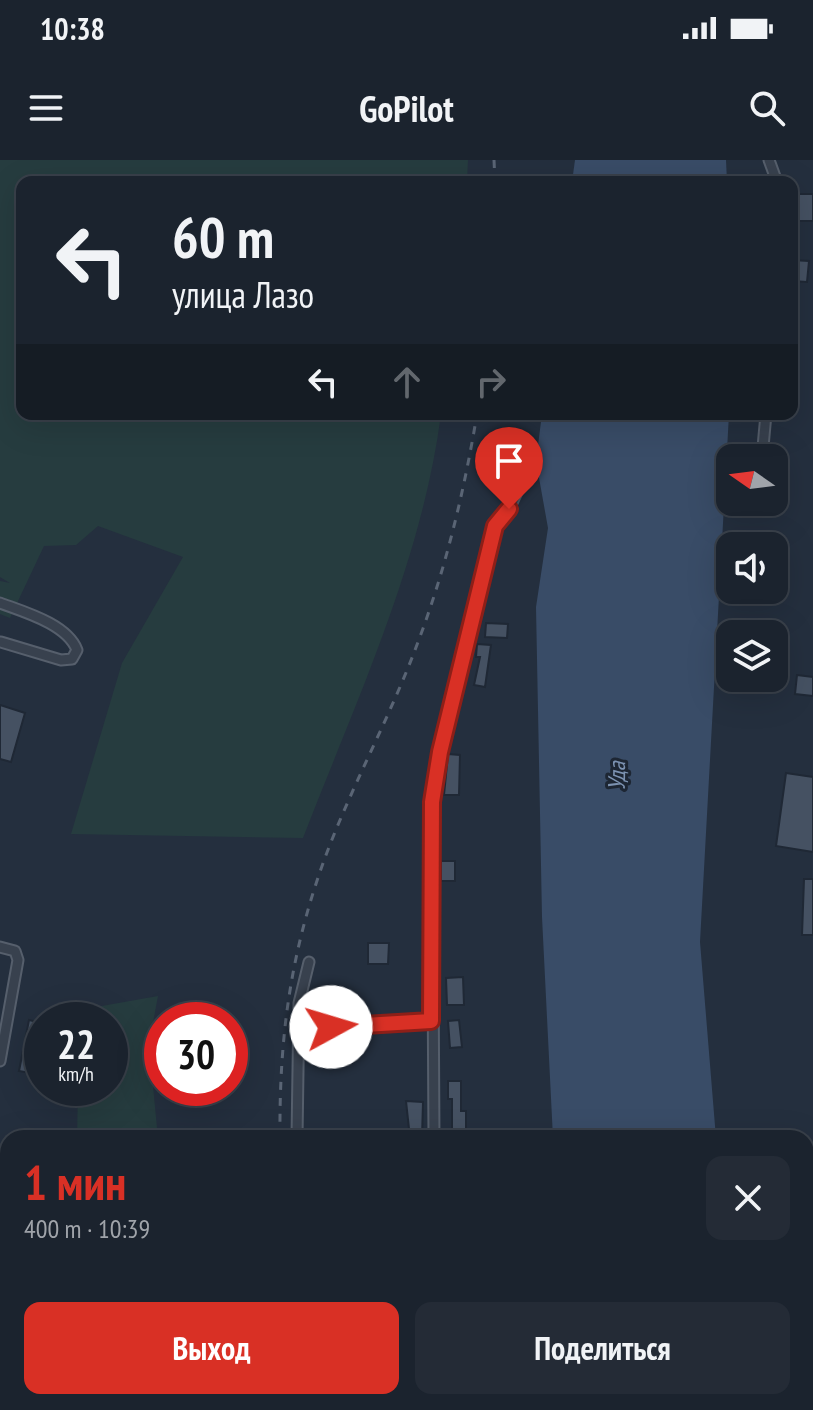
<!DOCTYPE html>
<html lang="ru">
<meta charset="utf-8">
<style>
:root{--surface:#1b232e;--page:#242b36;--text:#f1f3f6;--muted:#a0a4aa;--line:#39404a;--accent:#d93025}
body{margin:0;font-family:"PT Sans Narrow",sans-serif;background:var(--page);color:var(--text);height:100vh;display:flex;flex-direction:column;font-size:30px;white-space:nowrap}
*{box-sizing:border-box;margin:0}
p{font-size:26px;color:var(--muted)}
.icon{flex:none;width:44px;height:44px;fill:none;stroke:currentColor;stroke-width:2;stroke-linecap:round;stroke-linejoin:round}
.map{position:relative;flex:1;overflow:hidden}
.details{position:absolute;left:0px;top:970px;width:814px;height:280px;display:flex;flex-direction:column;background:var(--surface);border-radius:24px 24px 0 0;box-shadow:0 8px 32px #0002,0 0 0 2px var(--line)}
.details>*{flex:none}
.top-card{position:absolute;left:16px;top:16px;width:782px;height:244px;border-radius:16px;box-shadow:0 8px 32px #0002,0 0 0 2px var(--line);background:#1b232e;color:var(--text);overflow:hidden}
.needle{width:52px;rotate:284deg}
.tools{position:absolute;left:716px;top:284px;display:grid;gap:16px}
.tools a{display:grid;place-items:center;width:72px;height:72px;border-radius:16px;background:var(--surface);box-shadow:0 8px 32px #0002,0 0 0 2px var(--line);font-size:40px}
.speed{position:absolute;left:24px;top:842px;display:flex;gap:16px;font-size:40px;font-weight:700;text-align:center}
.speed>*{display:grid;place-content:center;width:104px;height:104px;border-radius:50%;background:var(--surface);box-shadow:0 8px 32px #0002,0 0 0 2px var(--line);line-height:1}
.speed small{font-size:20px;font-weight:400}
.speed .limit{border:12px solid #d22;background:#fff;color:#111}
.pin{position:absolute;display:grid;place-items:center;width:68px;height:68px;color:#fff;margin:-82px -34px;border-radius:50% 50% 50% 0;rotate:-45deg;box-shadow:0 0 8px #0007}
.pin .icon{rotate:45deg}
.me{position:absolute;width:88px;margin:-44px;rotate:84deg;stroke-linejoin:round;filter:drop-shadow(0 0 6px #0008)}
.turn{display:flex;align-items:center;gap:28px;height:168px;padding:0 24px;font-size:36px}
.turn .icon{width:104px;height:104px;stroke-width:2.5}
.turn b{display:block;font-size:56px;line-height:68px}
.lanes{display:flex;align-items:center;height:76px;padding:0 24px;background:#0003;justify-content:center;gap:40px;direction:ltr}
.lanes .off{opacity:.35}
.round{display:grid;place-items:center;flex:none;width:84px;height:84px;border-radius:16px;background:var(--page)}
.headline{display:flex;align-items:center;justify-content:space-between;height:136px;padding:0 24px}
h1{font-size:48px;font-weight:700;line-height:60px;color:var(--accent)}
.button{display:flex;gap:16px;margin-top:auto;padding:16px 24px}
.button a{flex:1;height:92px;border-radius:16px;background:var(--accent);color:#fff;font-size:32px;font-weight:700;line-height:92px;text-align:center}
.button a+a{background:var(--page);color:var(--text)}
.status{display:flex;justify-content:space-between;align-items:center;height:56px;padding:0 40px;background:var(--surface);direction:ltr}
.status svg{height:22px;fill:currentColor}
header{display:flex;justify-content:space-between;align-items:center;height:104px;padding:0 24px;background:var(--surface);font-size:36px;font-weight:700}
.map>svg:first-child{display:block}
</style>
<div class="status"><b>10:38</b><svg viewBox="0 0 49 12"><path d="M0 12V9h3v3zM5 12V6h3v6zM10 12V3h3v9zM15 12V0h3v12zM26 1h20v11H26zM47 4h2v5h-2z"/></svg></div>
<header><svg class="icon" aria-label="menu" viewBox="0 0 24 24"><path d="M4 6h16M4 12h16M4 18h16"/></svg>GoPilot<svg class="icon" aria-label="search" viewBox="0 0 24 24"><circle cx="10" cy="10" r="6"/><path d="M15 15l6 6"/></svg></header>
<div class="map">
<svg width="813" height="1250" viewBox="0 0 813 1250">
<rect width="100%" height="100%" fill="#242f3e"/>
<g fill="#263c3f">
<path d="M0 0H468L467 22H22V254H441C422 401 356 541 303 678L71 674 122 503 183 397 98 366 76 385 44 386 10 458 0 454V421L10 423 0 417Z"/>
<polygon points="158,836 149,884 158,978 77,978 78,928 110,928 110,860 70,860 68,852"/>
<polygon points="136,1242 246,1242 246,1250 138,1250"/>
</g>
<g fill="#394c67">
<polygon points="575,0 726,0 727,22 572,22"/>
<polygon points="542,254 729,254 700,782 716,978 553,978 542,757 536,447 548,368 536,301"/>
<polygon points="565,1242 737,1242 738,1250 565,1250"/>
</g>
<g fill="#455162" stroke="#1f2835" stroke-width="2">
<polygon points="798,34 813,34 813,61 799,61"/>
<polygon points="792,100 809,101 807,122 792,121"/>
<polygon points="486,463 508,464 507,478 485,477"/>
<polygon points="477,484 491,485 485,527 474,525 480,497 476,497"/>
<polygon points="797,515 813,517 813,536 795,534"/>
<polygon points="0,545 25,553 11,602 0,599"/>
<polygon points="448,594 460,595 459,635 444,635"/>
<polygon points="786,613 813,617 813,692 776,686"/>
<rect x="441" y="701" width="14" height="20"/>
<polygon points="804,719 813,719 813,775 802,775"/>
<polygon points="368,783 389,783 388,804 368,804"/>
<polygon points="463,817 464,845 447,845 446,818"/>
<polygon points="29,860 42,863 41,915 19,911"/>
<polygon points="459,860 462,887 450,888 448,861"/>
<polygon points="448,921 461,921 461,951 466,951 466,977 452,976 452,939 448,939"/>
<polygon points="406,941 423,942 422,978 410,978"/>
</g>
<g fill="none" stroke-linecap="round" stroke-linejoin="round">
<defs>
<g id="street">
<polyline points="769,0 777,22"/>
<polyline points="762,298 766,254"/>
<path d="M0 443C24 452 67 464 77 490L72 499 61 500 1 482"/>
<polyline points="0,787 15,791 18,800 0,901"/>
<polyline points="300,870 392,861 431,861"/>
<polyline points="297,978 299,843 309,802"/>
<polyline points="434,978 432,642 440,592 495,366 509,349 519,328"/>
<polyline points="302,1242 303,1250"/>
<polyline points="440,1242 440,1250"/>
</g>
</defs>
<use href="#street" stroke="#565f6c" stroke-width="13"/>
<use href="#street" stroke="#38414e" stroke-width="9"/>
<g stroke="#5a6575" stroke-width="3" stroke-dasharray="8 8" stroke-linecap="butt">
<polyline points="494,0 495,22"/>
<path d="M280 978C279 871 292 782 331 682 358 614 393 550 418 482 446 408 464 332 477 254"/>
<polyline points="286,1250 286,1242"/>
</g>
</g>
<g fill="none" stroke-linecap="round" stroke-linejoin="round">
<defs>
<polyline id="route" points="331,867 431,861 432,642 440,592 495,366 509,349"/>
</defs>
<use href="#route" stroke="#8d1f18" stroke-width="20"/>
<use href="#route" stroke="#d93025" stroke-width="14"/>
</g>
<g text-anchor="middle" stroke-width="6" stroke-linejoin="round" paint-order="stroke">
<g font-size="24" font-style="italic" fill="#7c92b1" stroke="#1d2633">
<text transform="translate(617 616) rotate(-89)" y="8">Уда</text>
</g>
</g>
</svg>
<div class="tools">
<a><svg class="needle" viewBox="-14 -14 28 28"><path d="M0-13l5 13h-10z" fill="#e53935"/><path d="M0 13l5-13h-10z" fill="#a0a4aa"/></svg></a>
<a><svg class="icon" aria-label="sound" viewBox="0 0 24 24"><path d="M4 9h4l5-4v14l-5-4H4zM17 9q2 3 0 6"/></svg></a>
<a><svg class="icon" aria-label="layers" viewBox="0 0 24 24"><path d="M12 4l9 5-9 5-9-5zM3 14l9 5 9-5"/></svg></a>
</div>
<div class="speed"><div>22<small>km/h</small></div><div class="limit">30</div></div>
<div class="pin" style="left:509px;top:349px;background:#d93025"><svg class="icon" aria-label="arrive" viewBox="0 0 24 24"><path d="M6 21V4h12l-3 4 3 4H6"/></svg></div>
<svg class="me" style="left:331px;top:867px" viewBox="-20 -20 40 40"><circle r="19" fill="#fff"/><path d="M0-13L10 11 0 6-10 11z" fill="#d93025"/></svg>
<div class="top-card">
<div class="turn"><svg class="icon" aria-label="left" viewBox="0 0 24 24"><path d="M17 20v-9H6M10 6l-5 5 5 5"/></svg><div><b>60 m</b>улица Лазо</div></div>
<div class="lanes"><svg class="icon" aria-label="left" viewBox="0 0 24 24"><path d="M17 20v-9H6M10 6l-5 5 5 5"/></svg><svg class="icon off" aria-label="ahead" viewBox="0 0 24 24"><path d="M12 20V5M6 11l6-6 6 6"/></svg><svg class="icon off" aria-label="right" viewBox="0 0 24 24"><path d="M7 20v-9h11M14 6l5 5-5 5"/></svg></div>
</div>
<section class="details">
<div class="headline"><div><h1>1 мин</h1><p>400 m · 10:39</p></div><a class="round"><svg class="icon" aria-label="close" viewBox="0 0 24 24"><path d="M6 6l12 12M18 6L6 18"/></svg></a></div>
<div class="button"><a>Выход</a><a>Поделиться</a></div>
</section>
</div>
